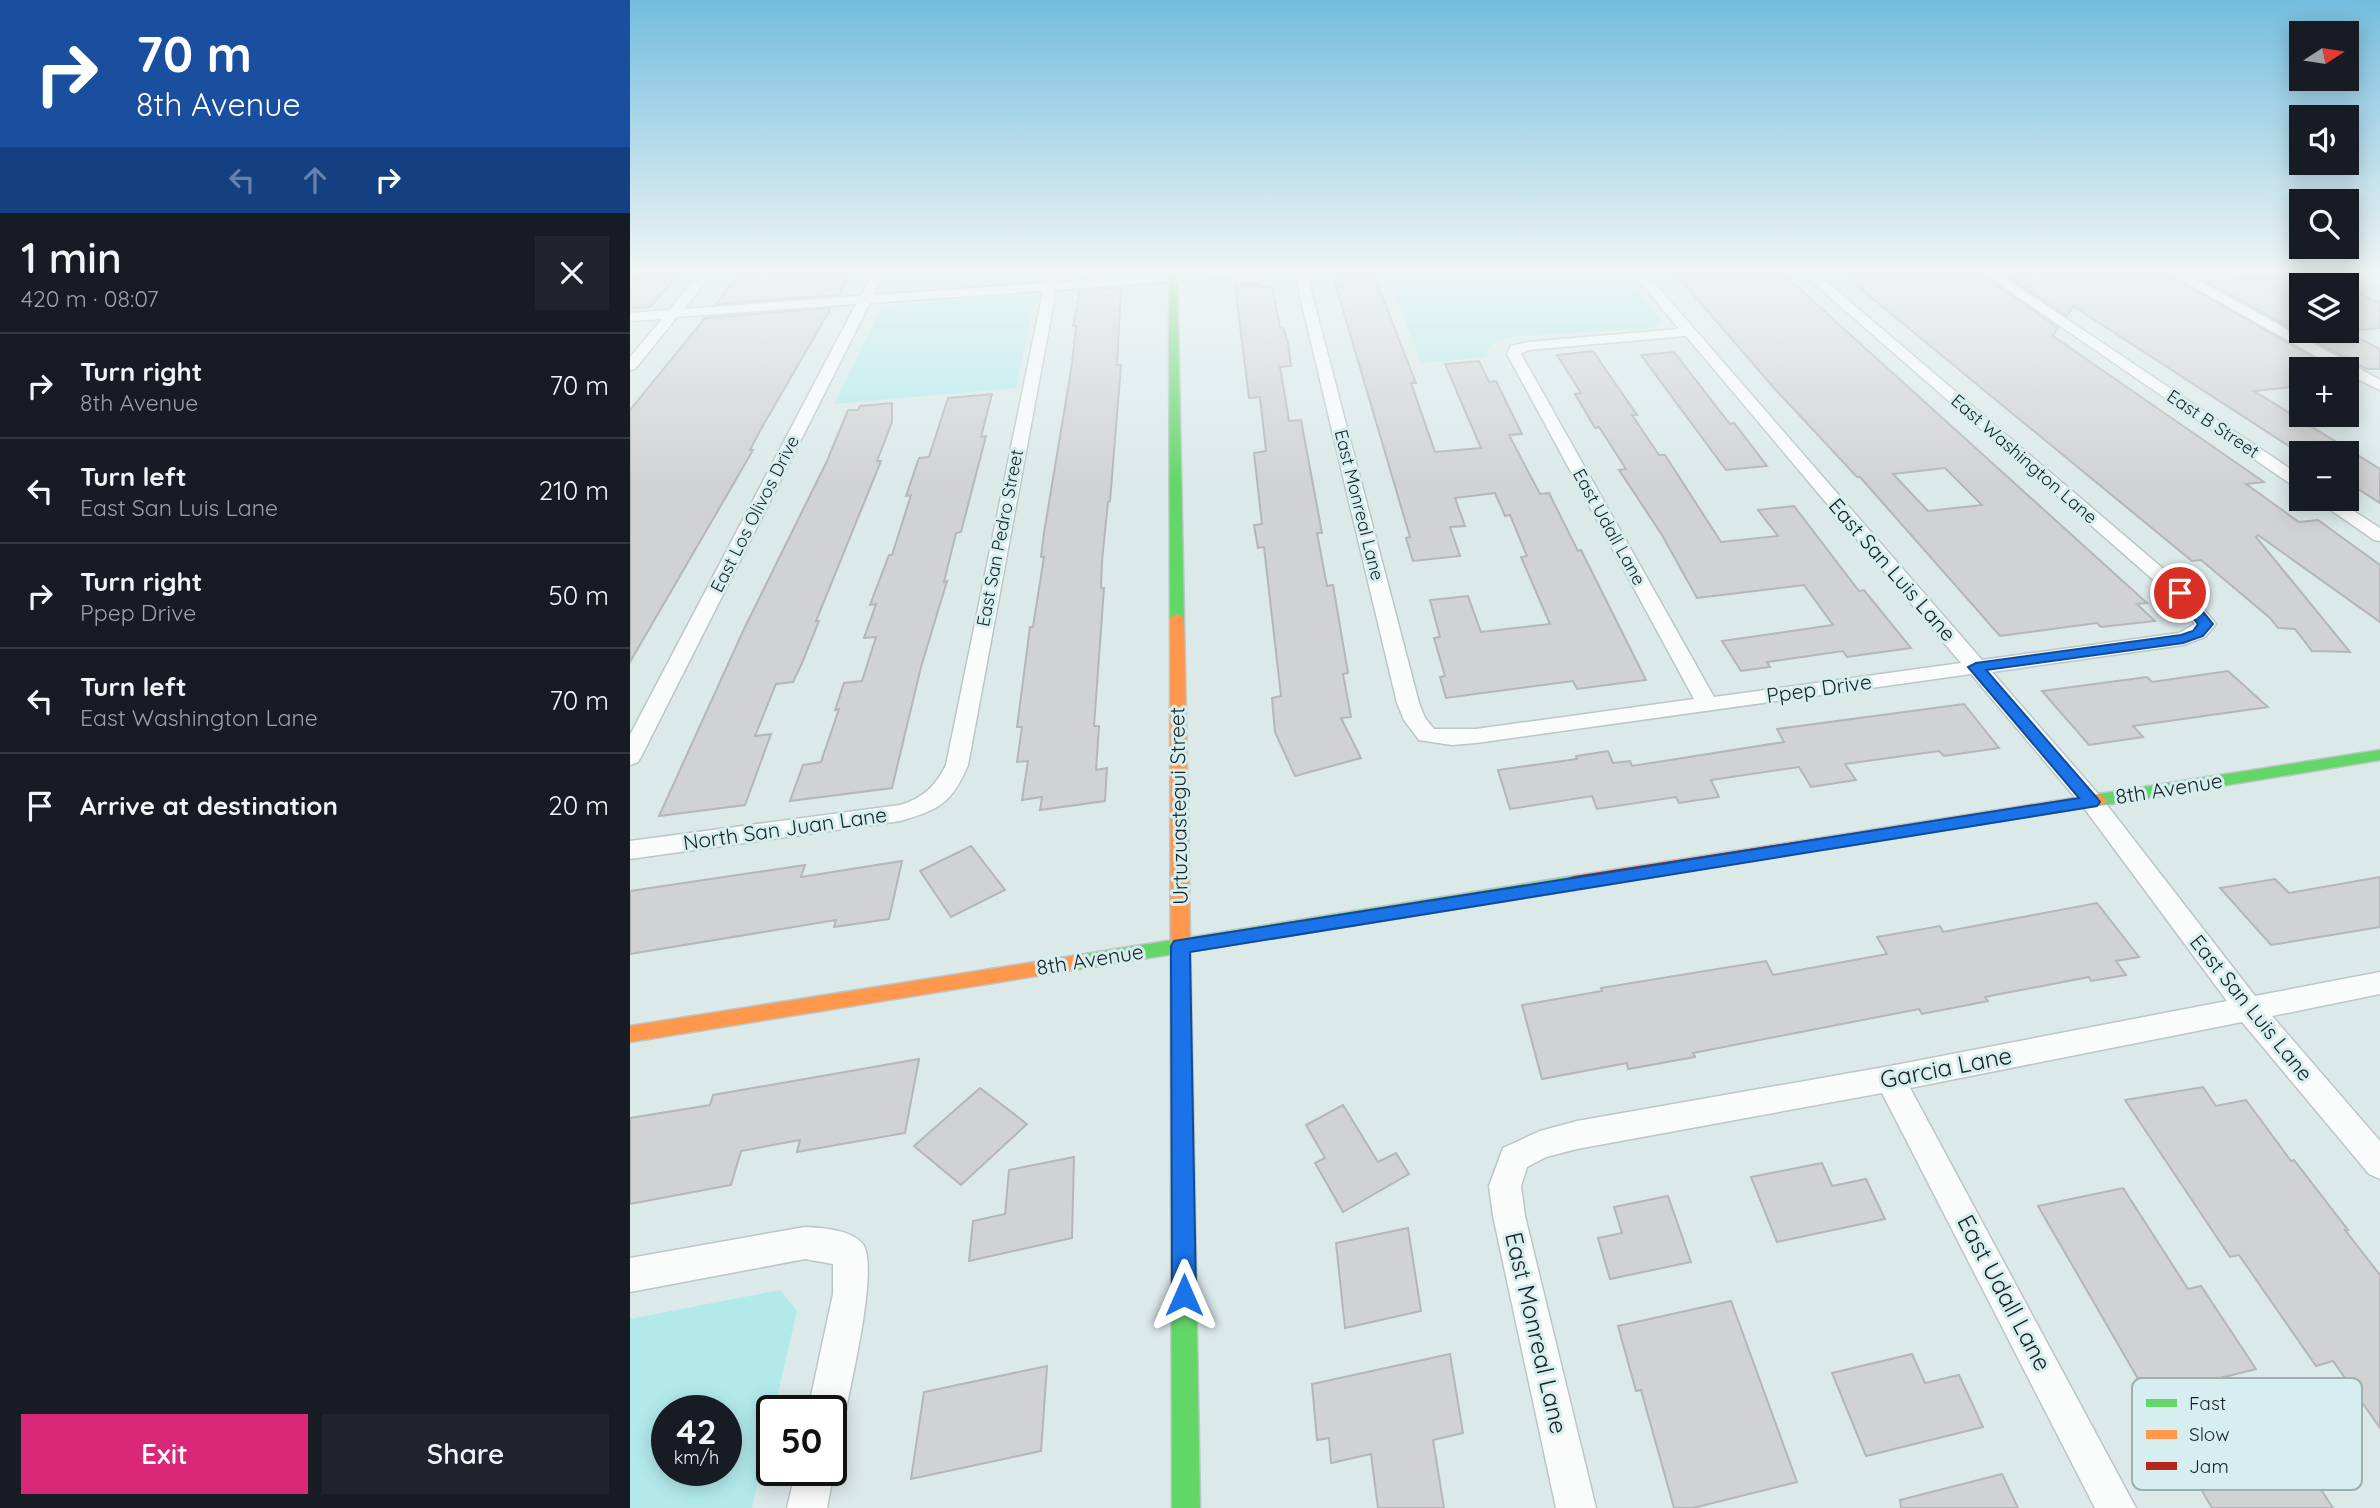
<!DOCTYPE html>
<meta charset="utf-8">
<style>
:root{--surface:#171b24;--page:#20242c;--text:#f1f3f6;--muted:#9ea1a6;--line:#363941;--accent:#db2777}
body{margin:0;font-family:Quicksand,sans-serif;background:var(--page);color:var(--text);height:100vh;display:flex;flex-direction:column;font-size:26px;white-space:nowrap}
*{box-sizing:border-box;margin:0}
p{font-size:23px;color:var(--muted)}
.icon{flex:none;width:38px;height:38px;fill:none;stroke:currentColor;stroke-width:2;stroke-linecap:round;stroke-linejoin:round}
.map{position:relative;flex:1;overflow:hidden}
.drawer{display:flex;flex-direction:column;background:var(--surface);width:630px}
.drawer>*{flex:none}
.guide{background:#1a4fa0;color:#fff;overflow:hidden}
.needle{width:46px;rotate:78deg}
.fabs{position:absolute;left:1659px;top:21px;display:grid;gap:14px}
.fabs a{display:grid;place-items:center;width:70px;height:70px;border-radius:0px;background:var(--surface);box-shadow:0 4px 18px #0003;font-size:35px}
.speed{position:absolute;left:21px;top:1395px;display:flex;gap:14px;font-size:35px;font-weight:700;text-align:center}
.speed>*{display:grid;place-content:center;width:91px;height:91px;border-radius:50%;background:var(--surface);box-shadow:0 4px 18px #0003;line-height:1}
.speed small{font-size:18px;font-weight:400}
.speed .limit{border:4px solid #111;border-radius:10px;background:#fff;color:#111}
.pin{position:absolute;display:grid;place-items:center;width:60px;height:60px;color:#fff;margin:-30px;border:4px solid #fff;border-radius:50%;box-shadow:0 2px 7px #0007}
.me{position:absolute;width:77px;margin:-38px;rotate:0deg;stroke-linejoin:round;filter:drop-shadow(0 0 5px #0008)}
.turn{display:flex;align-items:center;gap:24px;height:147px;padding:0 21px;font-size:32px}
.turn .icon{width:91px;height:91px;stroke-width:2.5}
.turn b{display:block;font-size:49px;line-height:60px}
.lanes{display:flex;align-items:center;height:66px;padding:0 21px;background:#0003;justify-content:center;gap:35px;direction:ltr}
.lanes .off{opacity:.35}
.round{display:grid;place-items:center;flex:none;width:74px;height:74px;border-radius:0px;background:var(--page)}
.overview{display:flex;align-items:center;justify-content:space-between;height:119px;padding:0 21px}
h1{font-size:42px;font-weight:600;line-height:52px}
.button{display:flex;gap:14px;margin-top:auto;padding:14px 21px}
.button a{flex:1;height:80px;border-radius:0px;background:var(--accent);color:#fff;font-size:28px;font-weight:600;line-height:80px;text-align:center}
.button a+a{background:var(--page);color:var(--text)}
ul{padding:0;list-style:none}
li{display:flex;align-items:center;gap:21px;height:105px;padding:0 21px;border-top:2px solid var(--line)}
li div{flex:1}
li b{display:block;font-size:26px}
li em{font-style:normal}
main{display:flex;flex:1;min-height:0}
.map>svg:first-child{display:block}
</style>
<main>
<section class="drawer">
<div class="guide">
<div class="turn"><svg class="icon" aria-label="right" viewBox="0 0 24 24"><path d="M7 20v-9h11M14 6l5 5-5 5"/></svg><div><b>70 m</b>8th Avenue</div></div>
<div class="lanes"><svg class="icon off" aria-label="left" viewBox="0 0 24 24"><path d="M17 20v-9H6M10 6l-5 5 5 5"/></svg><svg class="icon off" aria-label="ahead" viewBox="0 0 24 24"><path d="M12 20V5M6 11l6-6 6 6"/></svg><svg class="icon" aria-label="right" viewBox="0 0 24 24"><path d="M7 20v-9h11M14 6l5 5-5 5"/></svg></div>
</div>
<div class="overview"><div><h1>1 min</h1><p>420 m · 08:07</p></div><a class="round"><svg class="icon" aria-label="close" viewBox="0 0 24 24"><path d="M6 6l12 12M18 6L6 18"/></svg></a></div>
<ul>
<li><svg class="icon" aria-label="right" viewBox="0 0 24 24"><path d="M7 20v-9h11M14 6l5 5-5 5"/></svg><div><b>Turn right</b><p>8th Avenue</p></div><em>70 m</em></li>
<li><svg class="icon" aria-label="left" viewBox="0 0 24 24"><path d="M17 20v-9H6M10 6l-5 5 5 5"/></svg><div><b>Turn left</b><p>East San Luis Lane</p></div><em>210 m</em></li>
<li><svg class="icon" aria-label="right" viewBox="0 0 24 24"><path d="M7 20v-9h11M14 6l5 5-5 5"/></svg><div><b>Turn right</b><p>Ppep Drive</p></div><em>50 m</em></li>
<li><svg class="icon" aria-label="left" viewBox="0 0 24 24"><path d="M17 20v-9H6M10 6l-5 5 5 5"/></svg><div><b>Turn left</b><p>East Washington Lane</p></div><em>70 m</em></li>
<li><svg class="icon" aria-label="arrive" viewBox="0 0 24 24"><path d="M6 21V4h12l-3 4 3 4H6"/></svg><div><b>Arrive at destination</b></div><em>20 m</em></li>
</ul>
<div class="button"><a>Exit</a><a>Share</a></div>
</section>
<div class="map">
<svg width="1750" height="1508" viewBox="0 0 1750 1508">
<rect width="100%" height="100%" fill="#dce9e9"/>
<g fill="#b2eaec" fill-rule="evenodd">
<polygon points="755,271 991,271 1033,322 1023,328 879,337 860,345 856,351 858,357 792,363"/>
<polygon points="392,294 405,297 386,388 204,404 250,310 262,305"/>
<path d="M150 1290 167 1311 144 1410H142V1422L122 1508H0V1319ZM37 1410H96V1470H37Z"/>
</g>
<g fill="#d1d2d3" stroke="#b4b6b7" stroke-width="2" fill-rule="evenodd">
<polygon points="10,271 52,271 20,307 0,308 0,282"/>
<polygon points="111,271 222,271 209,295 86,304"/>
<path d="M1043 271H1080L1087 276 1150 271 1517 603 1507 604 1525 621 1471 627 1467 623 1370 636 1230 477H1227L1144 388ZM1315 468 1352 505 1298 511 1263 474Z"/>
<polygon points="1209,271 1347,271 1428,328 1423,336 1634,482 1616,484 1669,522 1688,520 1750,565 1750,622 1628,535 1626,537 1720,652 1682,651 1665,629 1648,628 1640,618 1571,560 1562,561"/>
<polygon points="1370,271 1532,271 1704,369 1671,369 1671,386 1624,391 1750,469 1750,503 1717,482 1717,453 1671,454 1443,306 1437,316"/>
<polygon points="743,273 786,383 781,383 805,452 851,448 815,364 849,361 859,382 866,381 892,434 879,435 910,494 919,493 948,551 951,550 1016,680 947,689 943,681 816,698 810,677 815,676 804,638 810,637 800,600 838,596 851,632 920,624 891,557 897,556 880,515 875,516 865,493 825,498 835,526 820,527 830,556 783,561 776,538 780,537 703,276"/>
<polygon points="1689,273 1714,285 1671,285 1671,331 1717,331 1717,287 1750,303 1750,328 1715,331 1750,349 1750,369 1736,369 1577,282"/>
<polygon points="630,283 631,287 642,286 650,328 653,328 658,342 661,366 650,367 659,421 671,420 692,533 687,533 697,586 703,585 718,673 713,674 721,717 711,718 731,758 665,776 645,732 642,698 651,696 634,547 628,548 624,525 632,524 624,453 636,451 630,397 619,398 605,285"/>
<polygon points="491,288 487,365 491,365 480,501 478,502 472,561 471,588 474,588 464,726 469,726 466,770 477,768 475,801 410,810 412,797 392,800 398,761 387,762 392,727 387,727 400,627 403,627 414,557 411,557 414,533 442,364 446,326 443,326 450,291"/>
<polygon points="201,308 131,429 120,450 123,450 101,488 0,662 0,410 75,318"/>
<polygon points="963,351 1007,415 1002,415 1029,455 1035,455 1091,542 1148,536 1128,510 1164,506 1229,591 1234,590 1281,648 1217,657 1213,651 1137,662 1140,667 1111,671 1092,641 1203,625 1174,585 1067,598 1032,535 989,470 996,469 969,427 965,428 945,394 951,393 927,355"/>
<polygon points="1044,352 1100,424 1104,423 1137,466 1096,470 1011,355"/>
<polygon points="362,394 351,437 356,436 331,532 326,533 314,582 317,581 291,667 262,788 160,801 173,765 191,762 209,709 205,710 214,683 232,681 246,637 234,638 246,604 240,605 259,555 262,555 281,495 276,496 289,458 299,457 318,398"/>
<polygon points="262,403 262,422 247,461 251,461 186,621 189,621 172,663 163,682 146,684 125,736 141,734 115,805 29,816 114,629 197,461 218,410 228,410 230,406"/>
<polygon points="1598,671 1638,707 1503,726 1513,737 1459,745 1412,691 1517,677 1522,682"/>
<polygon points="1334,704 1369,748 1314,756 1309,751 1215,764 1226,780 1181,787 1169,767 1081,780 1089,797 1049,803 1046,797 967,809 962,796 880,809 868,770 947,759 946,756 978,751 983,763 1000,761 1002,766 1154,742 1147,729"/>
<polygon points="341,846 375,890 321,917 290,871"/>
<polygon points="272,861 259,919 204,927 206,920 0,954 0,891 175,865 171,877"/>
<polygon points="1750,877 1750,927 1641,945 1590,888 1645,879 1659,893"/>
<polygon points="1467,903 1509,957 1486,961 1496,975 1461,981 1459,977 1355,997 1358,1001 1292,1014 1289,1009 1063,1053 1065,1057 998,1069 997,1063 912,1079 892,1005 972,991 971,988 1136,961 1143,975 1257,954 1247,937 1310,926 1313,932"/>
<polygon points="289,1059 275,1133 167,1152 170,1140 111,1151 101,1185 0,1204 0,1118 80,1105 83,1095"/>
<polygon points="1573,1087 1586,1106 1616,1100 1661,1161 1664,1160 1718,1230 1715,1230 1750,1275 1750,1428 1703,1361 1686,1366 1609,1255 1600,1257 1495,1100"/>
<polygon points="350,1088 397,1124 331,1185 284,1146"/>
<polygon points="713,1105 748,1162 766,1153 779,1174 713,1212 685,1163 695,1158 676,1125"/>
<polygon points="444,1157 442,1238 339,1261 343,1221 375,1214 379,1170"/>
<polygon points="1192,1163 1202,1186 1236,1179 1255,1219 1147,1242 1121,1177"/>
<polygon points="1493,1188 1558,1289 1571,1286 1626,1369 1518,1396 1408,1206"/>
<polygon points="1038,1196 1061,1262 980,1279 968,1238 992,1233 984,1207"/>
<polygon points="778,1228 791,1311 715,1328 706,1243"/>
<polygon points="1101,1301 1167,1482 1063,1508 1044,1508 1011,1390 1006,1391 988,1326"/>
<polygon points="820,1354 833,1433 803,1440 814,1508 748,1508 741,1454 701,1463 699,1438 687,1440 682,1384"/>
<polygon points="1282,1354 1295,1383 1329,1375 1353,1427 1236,1456 1202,1373"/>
<polygon points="417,1366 411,1451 281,1479 294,1392"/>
<polygon points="1639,1409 1703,1508 1582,1508 1539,1434"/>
<polygon points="1372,1474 1388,1508 1271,1508 1270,1500"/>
</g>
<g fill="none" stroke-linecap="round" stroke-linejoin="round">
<defs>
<g id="street">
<path d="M72 271H85L54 309 231 296 244 271H256L244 295 414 283 417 271H429L427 282 573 271H635L629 275 426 290 338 765C322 803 309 810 270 821L0 859V841L270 805C293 798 305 787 316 765L413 291 240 303 11 757 8 762 0 765V735L226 304 47 317 5 369 0 370V357L32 319 0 321V313L39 310Z"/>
<path d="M664 271H676L789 703 795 718 804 729H846L1064 699 877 354 881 346 898 342 1049 329 1001 271H1014L1352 660 1549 633 1565 624 1543 597 1170 271H1184L1557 589 1586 624 1575 637 1553 645 1362 672 1470 796 1625 996 1750 972V994L1642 1016 1750 1141V1179L1739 1174 1612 1022 1280 1088 1506 1508H1465L1252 1093 947 1149 916 1157 897 1167 891 1186 895 1216 966 1508H926L863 1216 859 1186 873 1148 910 1131 947 1121 1260 1066 1597 1001 1454 808 1341 674 846 743 822 745 789 740 774 720 767 703ZM1056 336 1331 663 1084 697 891 354 898 350Z"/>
<polygon points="1350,271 1365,271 1671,476 1671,488 1665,487"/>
<polygon points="1535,271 1551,271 1750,380 1750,390 1717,374 1717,369 1709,369"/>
<polygon points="1721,271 1738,271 1750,277 1750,286"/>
<polygon points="1685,499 1705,499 1750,528 1750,541 1744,540"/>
<path d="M175 1227C192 1228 219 1229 232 1243 250 1262 221 1382 216 1410L210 1423 201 1427V1410H178L203 1294V1264L175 1259 0 1292V1258Z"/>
<polygon points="201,1463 204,1470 197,1508 157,1508 166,1470 201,1470"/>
</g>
<g id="fast">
<polygon points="539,271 547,271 554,618 547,622 540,618"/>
<polygon points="1750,750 1750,760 1469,806 1461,800 1469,794"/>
<polygon points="944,876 950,878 953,883 950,888 944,890 443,970 436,968 434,963 436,958 443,956"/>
<polygon points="552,1091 559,1093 563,1100 570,1508 542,1508 541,1100 545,1093"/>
</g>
<g id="slow">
<polygon points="547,614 554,618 563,1100 559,1107 552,1109 545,1107 541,1100 540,618"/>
<polygon points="1469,794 1477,800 1475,804 1196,849 1190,847 1187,843 1190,839 1196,837"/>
<polygon points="443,956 450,958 452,963 450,968 443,970 0,1042 0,1026"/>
</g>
<polygon id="jam" points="1196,837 1202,839 1205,843 1202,847 944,890 938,888 935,883 938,878 944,876"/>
</defs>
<use href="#street" stroke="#bcc6c6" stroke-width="3"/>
<use href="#fast" stroke="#bcc6c6" stroke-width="3"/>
<use href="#slow" stroke="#bcc6c6" stroke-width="3"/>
<use href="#jam" stroke="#bcc6c6" stroke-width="3"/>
<use href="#street" fill="#fafcfc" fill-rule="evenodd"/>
<use href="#fast" fill="#63d668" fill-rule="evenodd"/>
<use href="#slow" fill="#ff974d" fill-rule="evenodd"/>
<use href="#jam" fill="#b3261e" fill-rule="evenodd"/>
</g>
<linearGradient id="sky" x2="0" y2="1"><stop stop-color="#74bdde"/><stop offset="0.56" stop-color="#eff5f5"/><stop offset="1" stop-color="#eff5f5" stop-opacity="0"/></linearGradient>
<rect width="1750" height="483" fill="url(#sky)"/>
<polygon fill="#1a73e8" stroke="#114b97" stroke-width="2" points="1550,589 1555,590 1583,624 1573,636 1553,643 1356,670 1467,798 1470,802 1467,806 560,952 566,1295 563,1303 554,1307 545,1303 542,1295 541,946 544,941 1449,798 1338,667 1346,663 1551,635 1563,631 1568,624 1543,593"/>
<g text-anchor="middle" stroke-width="6" stroke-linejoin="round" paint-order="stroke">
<g font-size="18" fill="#182121" stroke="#d6eeef">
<text transform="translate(1583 424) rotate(34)" y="6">East B Street</text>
<text transform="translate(1394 459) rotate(41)" y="6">East Washington Lane</text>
<text transform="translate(729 505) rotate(76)" y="6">East Monreal Lane</text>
<text transform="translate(125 514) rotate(-63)" y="6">East Los Olivos Drive</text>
<text transform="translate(979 527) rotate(61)" y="6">East Udall Lane</text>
<text transform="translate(370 538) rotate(-79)" y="6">East San Pedro Street</text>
</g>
<g font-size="21" fill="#182121" stroke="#d6eeef">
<text transform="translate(1262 570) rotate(49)" y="7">East San Luis Lane</text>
<text transform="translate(1189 689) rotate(-8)" y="7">Ppep Drive</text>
<text transform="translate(1539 789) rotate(-9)" y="7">8th Avenue</text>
<text transform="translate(549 806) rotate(-91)" y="7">Urtuzuastegui Street</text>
<text transform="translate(155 829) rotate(-8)" y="7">North San Juan Lane</text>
<text transform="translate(460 960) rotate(-9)" y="7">8th Avenue</text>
<text transform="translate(1621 1008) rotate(51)" y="7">East San Luis Lane</text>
</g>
<g font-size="24" fill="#182121" stroke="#d6eeef">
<text transform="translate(1316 1068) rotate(-11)" y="8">Garcia Lane</text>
<text transform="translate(1374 1293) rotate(62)" y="8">East Udall Lane</text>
<text transform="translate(906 1333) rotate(77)" y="8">East Monreal Lane</text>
</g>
</g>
<rect x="1502" y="1378" width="230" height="112" rx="10" fill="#d6eeef" stroke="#9db0b1" stroke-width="2"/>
<rect x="1516" y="1399" width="31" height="8" fill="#63d668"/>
<rect x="1516" y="1430" width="31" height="9" fill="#ff974d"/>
<rect x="1516" y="1462" width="31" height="8" fill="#b3261e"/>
<g font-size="19" fill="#182121">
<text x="1559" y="1410">Fast</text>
<text x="1559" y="1441">Slow</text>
<text x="1559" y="1473">Jam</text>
</g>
</svg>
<div class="fabs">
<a><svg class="needle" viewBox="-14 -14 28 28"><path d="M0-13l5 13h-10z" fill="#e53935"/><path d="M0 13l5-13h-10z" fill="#9ea1a6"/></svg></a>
<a><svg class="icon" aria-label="sound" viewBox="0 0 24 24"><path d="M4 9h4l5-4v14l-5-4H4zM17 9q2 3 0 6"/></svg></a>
<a><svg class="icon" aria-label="search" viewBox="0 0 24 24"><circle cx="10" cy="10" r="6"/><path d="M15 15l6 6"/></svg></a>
<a><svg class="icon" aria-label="layers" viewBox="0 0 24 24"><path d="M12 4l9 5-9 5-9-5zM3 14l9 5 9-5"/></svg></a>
<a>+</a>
<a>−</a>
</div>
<div class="speed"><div>42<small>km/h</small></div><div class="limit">50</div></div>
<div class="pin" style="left:1550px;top:593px;background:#d93025"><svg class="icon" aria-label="arrive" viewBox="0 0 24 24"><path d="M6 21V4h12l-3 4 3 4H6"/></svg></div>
<svg class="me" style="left:554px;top:1295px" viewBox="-20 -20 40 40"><path d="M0-17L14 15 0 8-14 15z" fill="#1a73e8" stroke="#fff" stroke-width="4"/></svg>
</div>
</main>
